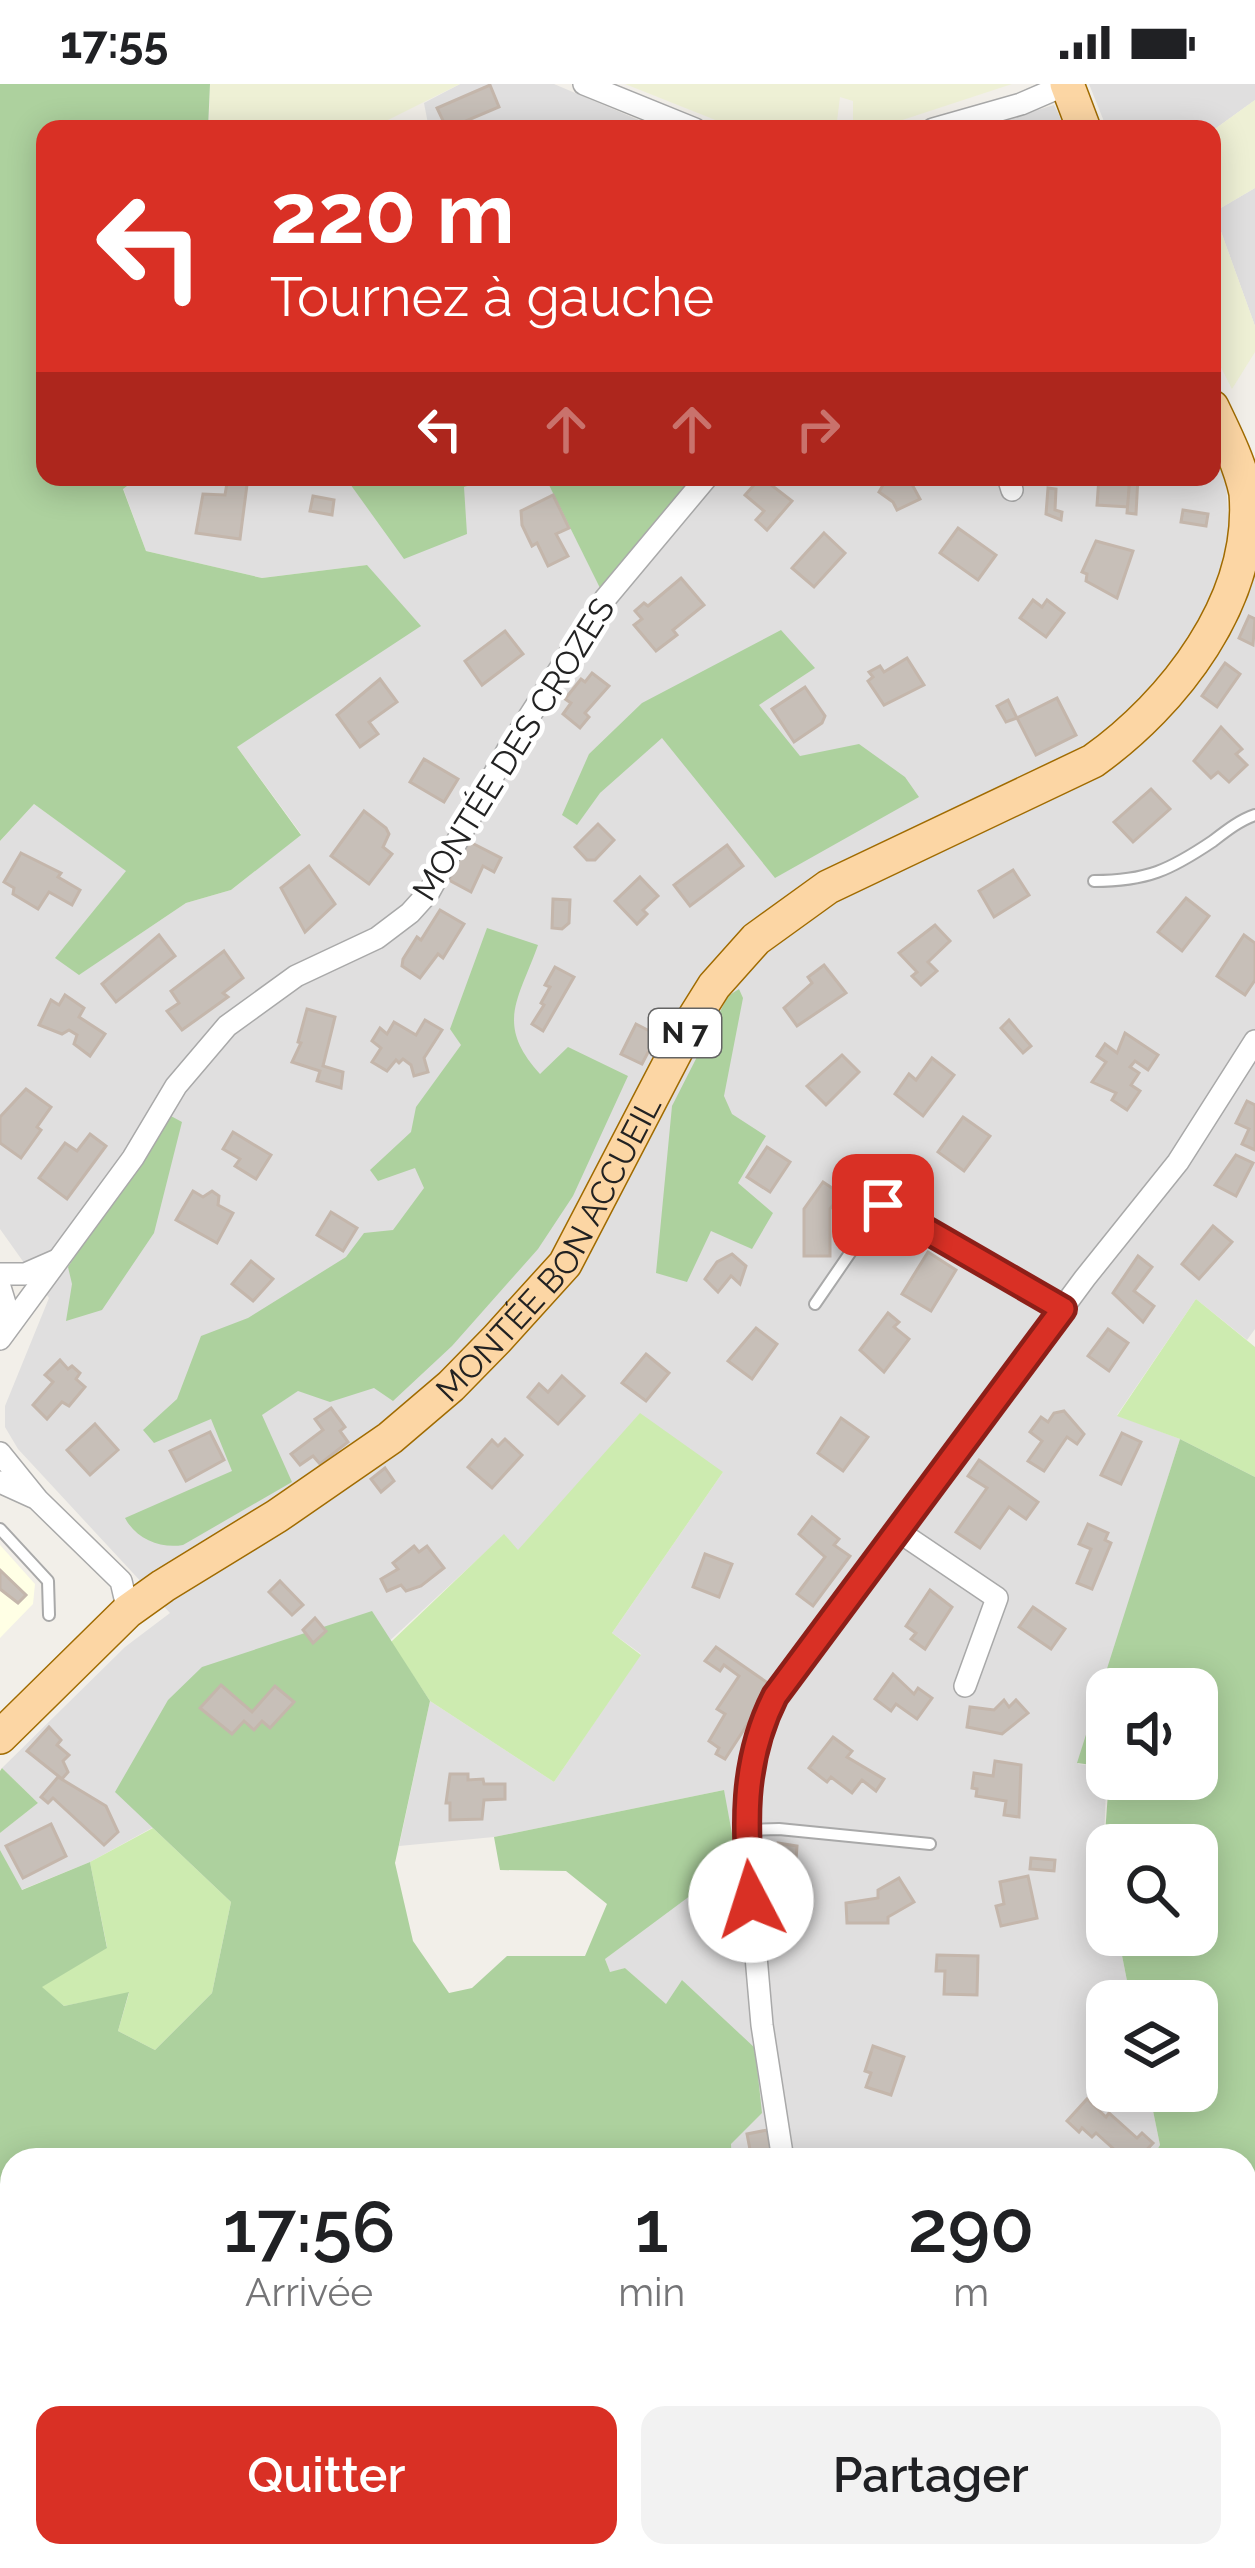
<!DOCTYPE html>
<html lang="fr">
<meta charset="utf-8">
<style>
:root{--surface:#fff;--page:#f2f2f2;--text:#202124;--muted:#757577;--accent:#d93025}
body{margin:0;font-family:Raleway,sans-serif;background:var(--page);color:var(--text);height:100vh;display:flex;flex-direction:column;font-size:45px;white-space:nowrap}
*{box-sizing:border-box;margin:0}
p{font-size:39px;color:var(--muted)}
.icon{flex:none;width:66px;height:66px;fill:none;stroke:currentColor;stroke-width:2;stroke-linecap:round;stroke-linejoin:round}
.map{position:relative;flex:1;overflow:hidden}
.drawer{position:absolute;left:0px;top:2064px;width:1257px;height:420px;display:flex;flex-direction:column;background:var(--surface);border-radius:36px 36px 0 0;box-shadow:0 6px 30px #0003}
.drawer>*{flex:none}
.top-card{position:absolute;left:36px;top:36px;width:1185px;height:366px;border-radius:24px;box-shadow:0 6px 30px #0003;background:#d93025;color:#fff;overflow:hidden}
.controls{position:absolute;left:1086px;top:1584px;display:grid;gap:24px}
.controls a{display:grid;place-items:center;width:132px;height:132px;border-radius:24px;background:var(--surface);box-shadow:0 6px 30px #0003;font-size:60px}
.pin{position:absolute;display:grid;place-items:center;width:102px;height:102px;color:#fff;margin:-51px;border-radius:24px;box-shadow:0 6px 18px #0006}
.me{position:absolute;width:132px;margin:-66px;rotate:355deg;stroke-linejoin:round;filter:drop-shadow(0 0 9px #0008)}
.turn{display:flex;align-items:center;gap:42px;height:252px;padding:0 36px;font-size:54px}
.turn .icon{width:156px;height:156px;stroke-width:2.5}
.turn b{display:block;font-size:84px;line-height:102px}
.lanes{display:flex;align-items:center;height:114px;padding:0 36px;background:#0003;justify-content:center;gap:60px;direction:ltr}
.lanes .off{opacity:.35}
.eta{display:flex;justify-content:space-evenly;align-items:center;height:204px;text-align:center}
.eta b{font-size:72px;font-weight:600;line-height:84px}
.cta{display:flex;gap:24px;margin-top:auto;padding:24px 36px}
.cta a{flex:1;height:138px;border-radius:24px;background:var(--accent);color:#fff;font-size:48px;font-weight:600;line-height:138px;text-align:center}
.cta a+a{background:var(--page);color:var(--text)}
.status{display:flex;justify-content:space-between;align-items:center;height:84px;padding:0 60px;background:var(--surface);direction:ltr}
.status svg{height:33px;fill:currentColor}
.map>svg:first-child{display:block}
</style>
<div class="status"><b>17:55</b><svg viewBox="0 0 49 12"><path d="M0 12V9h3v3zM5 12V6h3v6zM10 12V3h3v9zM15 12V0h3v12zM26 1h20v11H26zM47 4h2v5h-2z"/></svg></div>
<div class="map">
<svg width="1255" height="2484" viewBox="0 0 1255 2484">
<rect width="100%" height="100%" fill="#f2efe9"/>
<g fill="#e0dfdf">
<polygon points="460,0 554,0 660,45 429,45 424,19"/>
<polygon points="1089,0 1255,0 1255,16 1212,47 1107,45"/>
<polygon points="1054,21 1066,45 974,45"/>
<polygon points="1255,104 1255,242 1214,128"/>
<polygon points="1212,353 1226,398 1230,459 1255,461 1255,1245 1247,1256 1196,1215 1117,1331 1180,1355 1078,1680 1107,1683 1103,1778 1107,1851 1118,1851 1131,1917 1107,1917 1107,2007 1149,2007 1160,2061 1151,2076 732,2076 731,2060 683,1896 666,1921 625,1884 610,1889 605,1875 646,1843 724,1706 494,1753 399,1762 430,1617 554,1698 641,1570 612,1549 723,1388 517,1467 504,1451 239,1696 90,1778 21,1806 0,1766 0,1749 38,1719 2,1684 125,1563 170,1529 18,1365 5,1343 5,1322 49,1214 0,1145 0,757 34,720 127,787 56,874 80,890 186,819 231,806 301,750 237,663 367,481 262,494 146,467 123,404 139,393 345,393 405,474 464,403 498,393 545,393 610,522 721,393 1212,393"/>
<polygon points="1245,2289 1255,2297 1246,2355 1255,2365 1255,2484 529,2484 508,2472 1245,2472"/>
<polygon points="12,2401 12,2472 188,2472 202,2484 0,2484 0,2403"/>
</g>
<polygon fill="#ffffe5" points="0,1461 35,1500 33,1520 0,1554"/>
<g fill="#eef0d5">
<polygon points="210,0 460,0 370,45 209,45"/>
<polygon points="625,0 1012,0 875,45 853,45 853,17 840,13 836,45 738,45"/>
<polygon points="1255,16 1255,104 1214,128 1255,242 1255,268 1232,305 1212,266 1212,47"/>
</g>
<g fill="#cdebb0">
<polygon points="1196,1215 1255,1263 1255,1393 1180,1355 1117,1332"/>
<polygon points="640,1329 723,1388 612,1549 641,1571 554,1698 430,1617 391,1558 504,1450 518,1466"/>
<polygon points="153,1744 231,1818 212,1909 155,1966 118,1947 129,1909 64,1922 41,1903 107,1863 90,1778"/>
</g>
<g fill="#add19e">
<polygon points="0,0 210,0 208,45 45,45 45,393 139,393 123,405 146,467 262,494 367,481 421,542 237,663 301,751 231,806 186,819 79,891 55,874 126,787 34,720 0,757"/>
<polygon points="345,393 498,393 464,403 467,450 404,475"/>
<polygon points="545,393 698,393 601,506"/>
<polygon points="781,546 815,584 759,621 800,672 859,660 905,693 919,713 775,794 662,654 600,709 577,741 562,731 589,670 642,619"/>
<path d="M487 844 538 861C518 917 495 940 540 990L568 963 628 992 573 1112 538 1165 452 1262 393 1317 374 1304 330 1318 298 1307 262 1331 292 1398 183 1461C161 1465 136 1455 125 1434L232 1387 211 1335 154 1359 143 1346 177 1315 201 1252 248 1234 346 1173 364 1149 393 1146 424 1104 415 1084 378 1097 370 1086 411 1048 416 1023 461 961 450 945Z"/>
<polygon points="739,905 743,914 724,1012 732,1030 766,1052 738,1099 773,1129 752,1165 711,1147 687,1198 656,1189 672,1022 728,912"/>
<polygon points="169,1031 182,1038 154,1149 102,1226 66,1237 72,1200 68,1183"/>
<polygon points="1180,1355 1255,1393 1255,2297 1245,2289 1245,2076 1151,2076 1160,2061 1149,2007 1197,2007 1197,1917 1131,1917 1118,1851 1197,1851 1197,1761 1107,1761 1107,1796 1103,1778 1109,1695 1197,1695 1197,1605 1107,1605 1107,1683 1077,1679"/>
<polygon points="372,1527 430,1617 395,1779 413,1857 449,1909 472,1904 507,1872 585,1872 607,1820 566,1787 500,1786 494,1753 724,1706 737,1777 605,1875 610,1888 625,1884 666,1920 682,1896 755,1964 762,2029 731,2060 732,2076 12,2076 12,2401 0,2403 0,1766 22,1806 90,1778 107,1864 42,1903 64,1922 129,1908 118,1947 155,1966 212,1909 231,1818 115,1708 168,1616 202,1583"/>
<polygon points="2,1684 38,1719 0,1749 0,1687"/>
<polygon points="188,2472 508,2472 529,2484 202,2484"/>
</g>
<g fill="#c7bfb8" stroke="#c4b6ab" stroke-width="3">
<polygon points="490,1 499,23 447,45 437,24"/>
<polygon points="228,393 248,393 240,455 196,449 203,410 225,411"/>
<polygon points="761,393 792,417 767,446 756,436 764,427 745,411"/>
<polygon points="871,393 908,393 920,415 897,426 893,418 879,408 883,401"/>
<polygon points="1099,393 1130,393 1128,423 1097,421"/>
<polygon points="1130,393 1138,393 1136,430 1127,429"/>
<polygon points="1048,404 1056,405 1055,426 1062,428 1061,436 1046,430"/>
<polygon points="553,411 569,444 556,450 568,472 548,482 537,459 532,462 522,441 521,427"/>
<polygon points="313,412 334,416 332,431 310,427"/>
<polygon points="1183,426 1208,430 1206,442 1181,438"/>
<polygon points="958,444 996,471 978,496 940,469"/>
<polygon points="824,449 845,469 814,503 792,484"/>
<polygon points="1096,457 1133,467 1117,514 1086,497 1087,490 1082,488"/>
<polygon points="681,494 704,521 673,546 677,551 656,567 634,541 642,535 635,527 644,519 648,522"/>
<polygon points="1033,516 1042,523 1047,516 1064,529 1046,553 1020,534"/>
<polygon points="1249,532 1255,535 1253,561 1239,554"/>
<polygon points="505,547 523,570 482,601 465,577"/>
<polygon points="907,574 924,601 884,621 868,597 873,593 869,588 880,582 884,588"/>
<polygon points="1225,579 1240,590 1217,623 1202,612"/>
<polygon points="592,589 609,602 585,629 589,633 580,644 563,630 571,619 565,615 581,595 585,598"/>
<polygon points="380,595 397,618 369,638 378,650 360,663 337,631"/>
<polygon points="805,603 825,632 822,639 794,658 772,625"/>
<polygon points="1057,614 1076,651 1036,671 1017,634"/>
<polygon points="1008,616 1017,634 1006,638 997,622"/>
<polygon points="1221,643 1242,665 1236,670 1247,681 1229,698 1218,688 1211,694 1194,677"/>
<polygon points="424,675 458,695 444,718 410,698"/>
<polygon points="1151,705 1170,725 1133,758 1114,738"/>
<polygon points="364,727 386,744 389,750 383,763 392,770 369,800 331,772"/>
<polygon points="598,740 614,756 595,776 587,776 575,763"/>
<polygon points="468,757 501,774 494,788 483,782 471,808 449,796"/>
<polygon points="727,761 743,782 690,822 674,801"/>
<polygon points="21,769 61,789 58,793 80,806 72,821 49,808 38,825 13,810 14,804 4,798"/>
<polygon points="309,782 335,820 305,848 281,804"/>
<polygon points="1013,786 1029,811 994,833 979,807"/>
<polygon points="640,793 658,812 643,826 647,830 637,840 615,817"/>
<polygon points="1186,814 1209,832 1182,867 1158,848"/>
<polygon points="553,815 570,816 569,839 562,845 552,844"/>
<polygon points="440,826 464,840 443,874 438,870 420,894 402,882 403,875 417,853 421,856"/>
<polygon points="935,841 950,857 928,878 937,887 921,901 912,892 917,888 899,869"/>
<polygon points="159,851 175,872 116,918 102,900"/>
<polygon points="1244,851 1255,859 1255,896 1245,911 1217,892"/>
<polygon points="224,867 243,894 223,909 228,913 182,946 167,927 179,919 171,907"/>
<polygon points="824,881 846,909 797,942 784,924 812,899 808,893"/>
<polygon points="555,883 574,893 543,947 532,940 544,921 541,919 550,903 545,901"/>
<polygon points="65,911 84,924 79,933 105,950 90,972 74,960 77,951 69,946 62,950 39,941 51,916 59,921"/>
<polygon points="307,925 335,933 323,982 343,988 341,1004 317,997 320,987 292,978 301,959 298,958"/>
<polygon points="425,936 442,946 424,974 428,988 414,992 411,981 403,975 399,979 396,976 387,987 372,978 381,964 372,957 380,944 387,950 394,938 416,951"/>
<polygon points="1009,936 1031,962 1023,969 1001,944"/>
<polygon points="636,940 657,951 642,980 621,970"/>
<polygon points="1125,949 1158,971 1148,986 1135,977 1130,983 1139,989 1131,1001 1140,1007 1127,1026 1112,1016 1116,1009 1092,998 1106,978 1097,972 1105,960 1117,969"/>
<polygon points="842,971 859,988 826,1021 807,1002"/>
<polygon points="932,974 954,991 923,1032 895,1010 909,990 916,996"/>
<polygon points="26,1005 51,1023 37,1043 41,1046 21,1074 0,1059 0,1033"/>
<polygon points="1247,1017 1255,1021 1255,1066 1242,1060 1249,1045 1236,1039"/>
<polygon points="963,1033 990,1052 964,1087 938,1068"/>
<polygon points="233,1048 271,1071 256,1095 235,1082 240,1075 223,1065"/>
<polygon points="90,1050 106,1062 67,1115 39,1094 65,1059 77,1067"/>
<polygon points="767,1063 790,1078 770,1108 747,1093"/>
<polygon points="1236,1071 1253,1079 1236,1112 1215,1101"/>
<polygon points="823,1098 841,1110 830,1125 830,1172 804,1172 804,1125"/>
<polygon points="193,1107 203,1113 212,1107 219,1112 218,1121 233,1129 217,1159 176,1136"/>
<polygon points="331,1128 357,1144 343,1167 317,1151"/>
<polygon points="1213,1142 1232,1158 1199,1195 1182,1180"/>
<polygon points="928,1168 956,1186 931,1227 902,1210"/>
<polygon points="732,1170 746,1182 740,1200 731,1192 718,1208 705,1195 717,1178"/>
<polygon points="1138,1172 1152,1183 1134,1207 1154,1222 1143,1238 1113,1209"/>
<polygon points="251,1177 273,1195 253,1217 232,1200"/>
<polygon points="888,1229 899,1238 894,1243 909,1255 884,1288 860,1266"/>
<polygon points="756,1244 777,1260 752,1295 728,1277"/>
<polygon points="1108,1245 1128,1259 1109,1287 1088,1272"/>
<polygon points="646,1270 669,1289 646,1317 622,1299"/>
<polygon points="60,1276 68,1285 72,1282 80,1289 76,1295 85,1303 69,1322 62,1318 47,1335 33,1321 53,1298 45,1291"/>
<polygon points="562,1292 584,1312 558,1340 528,1313 539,1300 548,1308"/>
<polygon points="331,1324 345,1343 340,1347 348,1358 320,1380 313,1372 300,1381 291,1370 323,1346 315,1335"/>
<polygon points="1064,1327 1084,1350 1077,1360 1067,1353 1044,1387 1028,1377 1042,1357 1030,1348 1041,1333 1048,1338 1054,1329"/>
<polygon points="841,1334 868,1353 843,1387 818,1369"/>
<polygon points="95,1340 118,1366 90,1391 67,1366"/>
<polygon points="210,1348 224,1376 186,1397 170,1367"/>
<polygon points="1122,1349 1141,1358 1121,1400 1101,1391"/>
<polygon points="505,1355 522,1371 492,1404 468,1383 492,1356 498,1362"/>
<polygon points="979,1376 1038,1418 1026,1435 1009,1423 980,1464 956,1448 987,1404 968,1392"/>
<polygon points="385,1384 394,1397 381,1408 371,1395"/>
<polygon points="812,1433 839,1455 834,1461 850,1472 813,1522 797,1510 825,1473 799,1450"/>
<polygon points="1088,1440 1108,1449 1105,1456 1111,1459 1092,1505 1077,1499 1091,1465 1079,1460"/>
<polygon points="414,1462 419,1468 427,1462 444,1484 421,1502 406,1507 401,1501 387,1507 381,1495 398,1485 393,1479"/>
<polygon points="705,1470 732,1480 719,1513 693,1503"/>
<polygon points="0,1486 26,1511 18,1519 0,1505"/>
<polygon points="280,1497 303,1521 292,1531 269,1508"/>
<polygon points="930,1506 952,1523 925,1565 911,1555 916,1549 906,1542"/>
<polygon points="1033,1523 1065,1545 1051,1565 1019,1543"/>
<polygon points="315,1534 326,1547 313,1559 303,1546"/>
<polygon points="716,1563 772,1602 725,1675 716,1670 719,1664 709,1657 725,1630 717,1625 739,1592 724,1581 720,1587 705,1577"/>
<polygon points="893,1590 914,1610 918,1604 932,1614 917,1635 896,1620 891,1627 875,1615"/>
<polygon points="221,1601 252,1628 275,1602 294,1618 270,1644 262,1637 254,1646 244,1637 232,1650 200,1624"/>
<polygon points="1004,1616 1009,1623 1016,1616 1028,1629 1002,1650 967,1643 970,1623 994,1626"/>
<polygon points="49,1643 61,1656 57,1661 69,1671 63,1677 68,1688 62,1695 27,1667"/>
<polygon points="833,1653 852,1667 847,1673 884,1695 876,1707 862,1696 852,1709 831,1693 827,1698 809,1684"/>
<polygon points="995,1677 1021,1681 1019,1733 1004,1731 1006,1717 976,1712 977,1705 972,1704 974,1689 993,1692"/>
<polygon points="450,1690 468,1690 468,1696 483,1695 484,1700 505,1700 505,1715 484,1716 482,1735 450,1736 450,1719 446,1719"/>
<polygon points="58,1693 106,1722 118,1748 104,1761 53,1714 48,1719 41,1713"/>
<polygon points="51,1740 66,1772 23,1794 6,1762"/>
<polygon points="778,1759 797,1762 796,1776 776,1773"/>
<polygon points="1031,1774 1055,1776 1054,1787 1030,1785"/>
<polygon points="1028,1792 1037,1834 1001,1842 996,1822 1004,1820 1000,1798"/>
<polygon points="899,1794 914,1818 888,1833 888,1839 847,1839 846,1819 878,1814 878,1806"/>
<polygon points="739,1796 746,1852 725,1853 721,1825 733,1823 727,1804"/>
<polygon points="937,1871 978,1872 977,1911 944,1910 945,1887 936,1887"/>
<polygon points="873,1962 904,1973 891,2011 866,2003 871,1989 865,1987"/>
<polygon points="1087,2015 1106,2033 1109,2029 1137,2054 1142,2049 1153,2059 1137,2076 1126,2076 1096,2049 1092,2053 1082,2044 1079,2048 1067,2037"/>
<polygon points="767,2046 772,2072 752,2076 747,2050"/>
<polygon points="113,2472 165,2472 175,2484 127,2484"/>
<polygon points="731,2472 766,2472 772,2484 736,2484"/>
<polygon points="797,2472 833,2472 835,2477 819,2484 803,2484"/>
<polygon points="997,2472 1035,2472 1037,2484 989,2484 988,2476"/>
<polygon points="1089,2472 1124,2472 1126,2484 1089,2484"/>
<polygon points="1184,2472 1210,2472 1211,2481 1185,2483"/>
</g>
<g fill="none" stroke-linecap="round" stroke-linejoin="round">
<defs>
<g id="lane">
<path d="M1094 797C1147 797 1170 786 1213 757 1226 747 1240 736 1255 731"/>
<polyline points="815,1220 883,1121 1061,1224"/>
<polyline points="0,1445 48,1497 49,1531"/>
<polyline points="745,1746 779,1745 930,1760"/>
<polyline points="629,2472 631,2484"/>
<polyline points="664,2484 686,2472"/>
</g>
<g id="street">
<polyline points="584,0 695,45"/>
<polyline points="933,45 1021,20 1067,0"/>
<polyline points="1008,393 1012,406"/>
<polyline points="0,1190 25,1190 57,1176"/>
<polyline points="0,1203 11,1239"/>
<polyline points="0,1255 133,1074 176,1002 227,942 296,892 377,854 410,829 429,808 507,667 605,515 707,393"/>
<polyline points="0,1369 38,1416 121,1497 128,1527"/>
<polyline points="0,1398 33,1413"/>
<polyline points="898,1447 997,1514 965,1602"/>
<polyline points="783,2076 762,1941 745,1746 751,1676 775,1612 1085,1194 1178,1078 1255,957"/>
<polyline points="1245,2408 1255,2420"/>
<polyline points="930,2472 935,2484"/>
</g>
<g id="primary">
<polyline points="1067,0 1084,45"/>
<path id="s1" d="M0 1653 128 1527 163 1502 277 1432 390 1354 451 1302 497 1255 565 1180 689 942 714 902 756 855 828 803 1093 677C1173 620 1255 517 1246 409 1240 380 1225 350 1212 323"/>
</g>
</defs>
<use href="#lane" stroke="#a9a9a9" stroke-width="14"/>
<use href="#street" stroke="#a9a9a9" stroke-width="24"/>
<use href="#primary" stroke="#a06b00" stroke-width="36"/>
<use href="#lane" stroke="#fff" stroke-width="10"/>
<use href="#street" stroke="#fff" stroke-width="21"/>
<use href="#primary" stroke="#fcd6a4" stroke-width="33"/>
</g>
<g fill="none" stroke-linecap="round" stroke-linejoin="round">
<defs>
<path id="route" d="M751 1816C745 1744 741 1679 775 1612L1063 1225 883 1121"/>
</defs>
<use href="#route" stroke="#8d1f18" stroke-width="30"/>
<use href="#route" stroke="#d93025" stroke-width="21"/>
</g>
<g text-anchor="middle" stroke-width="10" stroke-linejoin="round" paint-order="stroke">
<rect fill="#fff" stroke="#646464" stroke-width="3" x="649" y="925" width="72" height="48" rx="9"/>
<g font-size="30" font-weight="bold" fill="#222">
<text x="685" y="959">N 7</text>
</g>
<g font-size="33" fill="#222" stroke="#fff">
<text transform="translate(513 665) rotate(-58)" y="12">MONTÉE DES CROZES</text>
<text dy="12" stroke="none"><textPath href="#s1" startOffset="744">MONTÉE BON ACCUEIL</textPath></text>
</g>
</g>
</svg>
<div class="controls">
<a><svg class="icon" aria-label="sound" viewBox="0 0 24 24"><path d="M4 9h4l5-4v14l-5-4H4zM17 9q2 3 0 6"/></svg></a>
<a><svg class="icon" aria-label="search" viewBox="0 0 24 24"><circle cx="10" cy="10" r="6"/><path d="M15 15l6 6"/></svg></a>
<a><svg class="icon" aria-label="layers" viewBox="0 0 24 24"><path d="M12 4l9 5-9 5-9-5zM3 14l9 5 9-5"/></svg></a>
</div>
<div class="pin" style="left:883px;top:1121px;background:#d93025"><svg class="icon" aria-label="arrive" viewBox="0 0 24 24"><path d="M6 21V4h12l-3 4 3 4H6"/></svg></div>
<svg class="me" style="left:751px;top:1816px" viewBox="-20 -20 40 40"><circle r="19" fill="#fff"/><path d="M0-13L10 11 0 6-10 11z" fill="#d93025"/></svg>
<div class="top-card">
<div class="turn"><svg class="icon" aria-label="left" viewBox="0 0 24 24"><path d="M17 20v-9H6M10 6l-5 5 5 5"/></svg><div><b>220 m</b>Tournez à gauche</div></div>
<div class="lanes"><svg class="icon" aria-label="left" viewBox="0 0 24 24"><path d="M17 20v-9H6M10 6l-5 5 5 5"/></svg><svg class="icon off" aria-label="ahead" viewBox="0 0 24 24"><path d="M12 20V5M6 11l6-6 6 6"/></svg><svg class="icon off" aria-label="ahead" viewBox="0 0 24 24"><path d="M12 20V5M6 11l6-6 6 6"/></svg><svg class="icon off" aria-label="right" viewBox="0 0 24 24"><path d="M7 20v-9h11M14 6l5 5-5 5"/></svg></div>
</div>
<section class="drawer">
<div class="eta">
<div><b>17:56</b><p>Arrivée</p></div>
<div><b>1</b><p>min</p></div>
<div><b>290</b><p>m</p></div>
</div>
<div class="cta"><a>Quitter</a><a>Partager</a></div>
</section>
</div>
